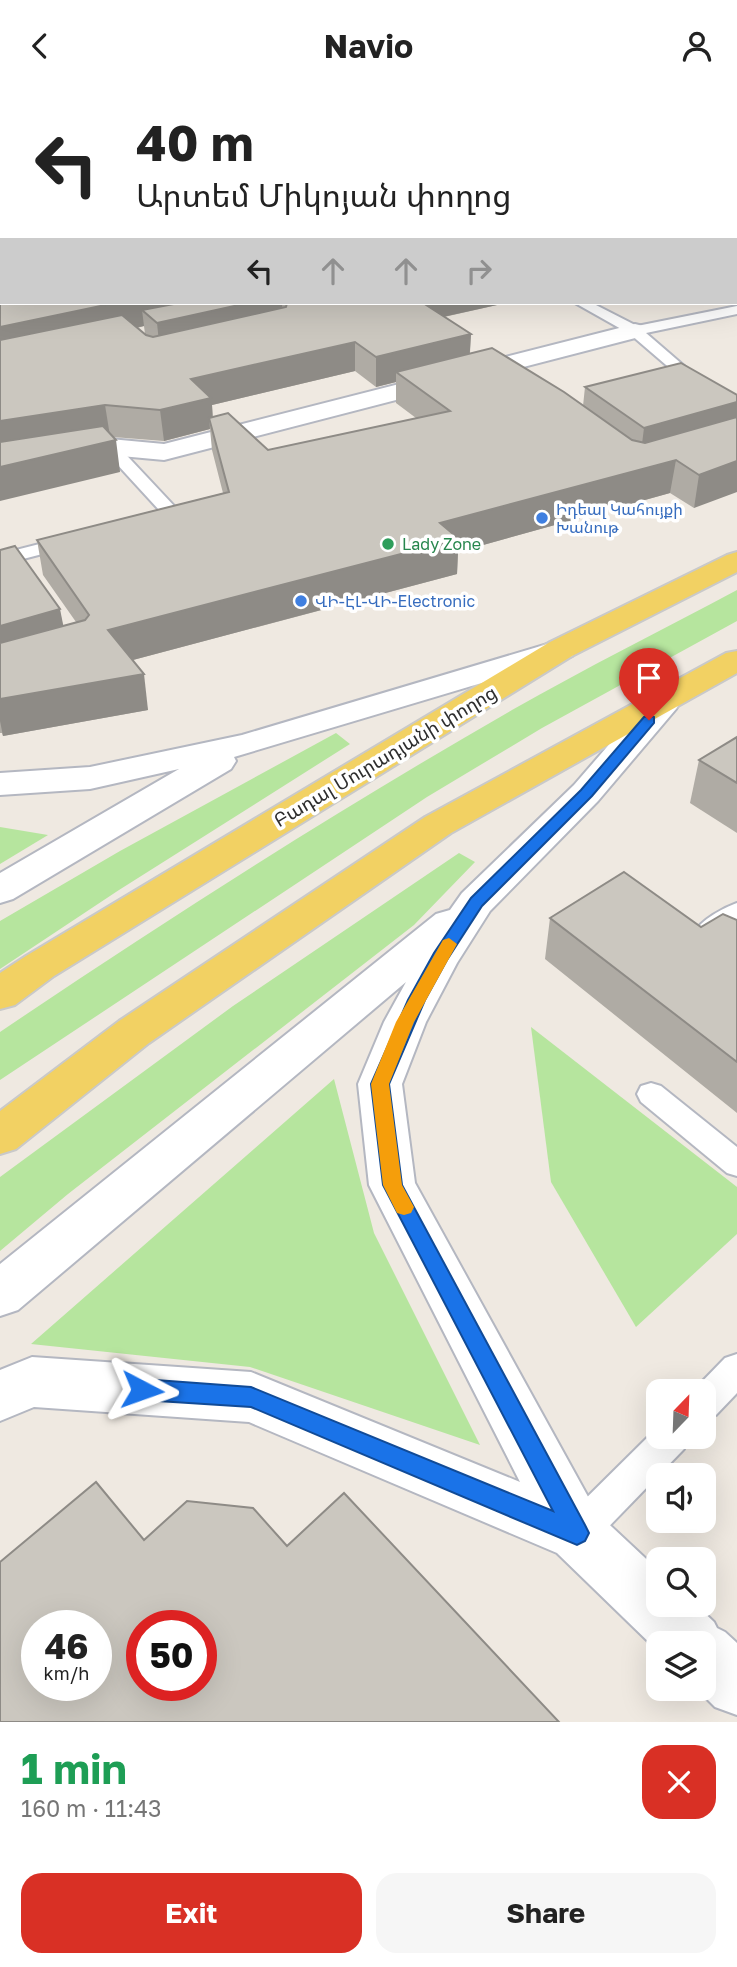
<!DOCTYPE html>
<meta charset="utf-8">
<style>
:root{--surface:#fff;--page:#f6f6f6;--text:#222;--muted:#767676;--accent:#d93025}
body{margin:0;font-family:"Golos Text","Noto Sans Armenian",sans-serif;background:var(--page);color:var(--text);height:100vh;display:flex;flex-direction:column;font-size:26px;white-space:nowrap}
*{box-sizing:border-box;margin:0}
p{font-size:23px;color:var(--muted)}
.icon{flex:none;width:38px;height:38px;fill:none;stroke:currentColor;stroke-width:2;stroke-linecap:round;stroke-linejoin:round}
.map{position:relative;height:1631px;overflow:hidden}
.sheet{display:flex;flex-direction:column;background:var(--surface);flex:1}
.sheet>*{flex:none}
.top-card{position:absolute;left:0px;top:0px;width:738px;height:214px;box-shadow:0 7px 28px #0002;background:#fff;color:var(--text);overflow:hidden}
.needle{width:46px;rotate:23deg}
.controls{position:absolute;left:646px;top:1288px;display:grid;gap:14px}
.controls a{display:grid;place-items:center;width:70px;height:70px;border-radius:14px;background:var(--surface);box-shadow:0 7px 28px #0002;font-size:35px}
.speed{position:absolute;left:21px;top:1519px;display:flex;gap:14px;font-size:35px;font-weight:700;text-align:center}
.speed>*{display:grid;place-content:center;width:91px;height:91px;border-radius:50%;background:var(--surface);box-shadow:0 7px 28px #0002;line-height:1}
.speed small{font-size:18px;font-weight:400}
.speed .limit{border:10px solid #d22;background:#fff;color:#111}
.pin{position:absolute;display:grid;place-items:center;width:60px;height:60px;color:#fff;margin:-72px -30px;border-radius:50% 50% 50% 0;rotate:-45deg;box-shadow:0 0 7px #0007}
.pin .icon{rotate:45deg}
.me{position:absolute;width:77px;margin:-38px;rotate:94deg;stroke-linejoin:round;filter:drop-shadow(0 0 5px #0008)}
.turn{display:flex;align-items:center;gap:24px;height:147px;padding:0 21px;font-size:32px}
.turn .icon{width:91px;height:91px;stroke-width:2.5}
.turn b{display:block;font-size:49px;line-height:60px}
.lanes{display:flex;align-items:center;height:66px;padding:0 21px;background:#0003;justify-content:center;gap:35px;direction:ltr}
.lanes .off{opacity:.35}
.round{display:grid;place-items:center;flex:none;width:74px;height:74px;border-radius:21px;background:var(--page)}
.summary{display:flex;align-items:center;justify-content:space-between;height:119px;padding:0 21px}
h1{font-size:42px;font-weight:700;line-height:52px;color:#1e9e55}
.action{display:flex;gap:14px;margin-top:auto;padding:14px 21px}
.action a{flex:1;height:80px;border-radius:21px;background:var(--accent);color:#fff;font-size:28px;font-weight:700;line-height:80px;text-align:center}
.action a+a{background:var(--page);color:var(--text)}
header{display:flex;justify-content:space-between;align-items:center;height:91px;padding:0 21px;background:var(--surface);font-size:32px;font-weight:700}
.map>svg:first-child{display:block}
</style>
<header><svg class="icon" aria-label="back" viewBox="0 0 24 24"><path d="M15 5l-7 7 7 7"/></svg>Navio<svg class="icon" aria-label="person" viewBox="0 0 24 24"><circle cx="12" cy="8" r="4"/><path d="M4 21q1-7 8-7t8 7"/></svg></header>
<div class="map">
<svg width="737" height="1631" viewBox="0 0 737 1631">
<rect width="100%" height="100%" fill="#efe9e1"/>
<g fill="#b6e59e">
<path d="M737 499V530L542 637 427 706 0 989V941C167 828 338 719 512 619 586 577 662 539 737 499Z"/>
<polygon points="336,642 350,653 119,799 0,878 0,830 120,760"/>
<polygon points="0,736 48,744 0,773"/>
<polygon points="459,762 475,771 414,834 68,1103 0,1160 0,1086 233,915"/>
<polygon points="531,936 737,1096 737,1143 636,1236 551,1091"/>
<polygon points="334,988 374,1142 480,1354 250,1276 31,1253"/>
</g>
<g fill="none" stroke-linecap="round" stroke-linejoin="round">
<defs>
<g id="lane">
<polygon points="575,212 592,212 637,235 737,215 737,223 646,242 690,280 737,308 737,320 680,286 630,243"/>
<polygon points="110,351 116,353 177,418 180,422 177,426 147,434 141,433 138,429 141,425 160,420 104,359 102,356"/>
<polygon points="71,445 77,446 80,450 77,454 0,474 0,463"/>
<path d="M737 812V833L724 842 737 852V874C722 870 701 855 694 842 701 829 723 817 737 812Z"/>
<polygon points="651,992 661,995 737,1056 737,1085 727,1082 641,1011 637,1003 641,995"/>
<polygon points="737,1263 737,1302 716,1324 704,1329 704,1300 693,1300 725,1267"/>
<polygon points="658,1336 658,1346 689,1346 684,1358 590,1455 577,1460 564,1455 559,1442 564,1429"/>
</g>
<g id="street">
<polygon points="25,0 100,0 98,2"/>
<polygon points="635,233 643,235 646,240 643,245 164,369 110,364 0,381 0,365 110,348 164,353"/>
</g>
<g id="secondary">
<polygon points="561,549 572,551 577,558 572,565 234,666 236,670 231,678 13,808 0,812 0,782 179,678 90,698 0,704 0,682 90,676 242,644"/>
<polygon points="664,601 676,604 680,611 676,618 598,710 490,820 457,872 426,931 402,993 415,1092 597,1422 658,1479 658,1514 696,1514 714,1531 717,1537 725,1541 737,1552 737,1624 715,1616 697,1598 704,1598 704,1552 658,1552 658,1560 557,1462 249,1331 34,1316 0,1330 0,1279 32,1266 251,1281 520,1391 369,1094 358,993 384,931 406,891 18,1219 0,1225 0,1173 436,823 450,819 462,802 574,694 652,604"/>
</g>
<g id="primary">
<polygon points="737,461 737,481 572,565 54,885 15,914 0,918 0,882 26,865 550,551 727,464"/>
<polygon points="737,560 737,582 451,742 149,952 16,1058 0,1063 0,1020 119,930 425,726 726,562"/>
</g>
</defs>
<use href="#lane" stroke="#b4b7c1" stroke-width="4"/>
<use href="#street" stroke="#b4b7c1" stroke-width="4"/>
<use href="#secondary" stroke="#b4b7c1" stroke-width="4"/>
<use href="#primary" stroke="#c9c9c9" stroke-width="4"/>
<use href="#lane" fill="#fff" fill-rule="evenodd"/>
<use href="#street" fill="#fff" fill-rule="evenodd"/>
<use href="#secondary" fill="#fff" fill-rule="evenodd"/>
<use href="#primary" fill="#f2d163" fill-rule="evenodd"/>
</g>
<g fill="#afaba4" fill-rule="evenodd">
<path d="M2 212H506L444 226 471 243 470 262 583 315 585 296 737 304 694 417 670 402 458 461 457 483 133 569 148 619 3 645 2 642H0V459L63 535 76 531 43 484 37 449 223 402 212 359 210 338 164 350 113 346 120 381ZM144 235 145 243 137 237ZM355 280 376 296 396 291V312L416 327 268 359 213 326 212 314Z"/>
<polygon points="737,646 737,742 690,712 699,669"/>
<polygon points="550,827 701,836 737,829 737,1022 545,868"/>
</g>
<g fill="#8e8b86">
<polygon points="2,199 2,212 0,229 0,200"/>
<polygon points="115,212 282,212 283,233 160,261 157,232 142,219 144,235 0,266 0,236"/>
<polygon points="412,212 506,212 411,233"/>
<polygon points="471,243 469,273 396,281 396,291 376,296 376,266"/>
<polygon points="355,251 355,280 212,314 213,338 209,327 210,338 164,350 160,319 191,288"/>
<polygon points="737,311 737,338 640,369 644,337"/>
<polygon points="105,314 110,345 0,362 0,330"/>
<polygon points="116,349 120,381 0,410 0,376"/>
<polygon points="676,369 670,402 458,461 457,483 114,574 108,539 440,432"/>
<polygon points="737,370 737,401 694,417 699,384"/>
<polygon points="60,518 67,553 0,572 0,535"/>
<polygon points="144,583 148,619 3,645 0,630 0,608"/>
</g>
<g fill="#cbc7bf" stroke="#8e8b86" stroke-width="2" fill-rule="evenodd">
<polygon points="129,0 737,0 737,13 737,2 117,2"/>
<polygon points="0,10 2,11 2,199 0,200"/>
<polygon points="2,211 2,212 115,212 0,236 0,212"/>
<polygon points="179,212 248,212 157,232 142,219"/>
<polygon points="287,212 423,212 471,243 376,266 355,251 191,288 211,307 160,319 105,314 0,330 0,249 122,224 146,244 153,246 286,216"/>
<polygon points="492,257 564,301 632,349 645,352 737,326 737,370 699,384 676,369 440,432 459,448 108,539 144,583 0,608 0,552 85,529 89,524 37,449 229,401 209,327 228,322 268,359 450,320 396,281"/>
<polygon points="681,272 737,304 737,311 644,337 585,296"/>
<polygon points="103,335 116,349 0,376 0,351"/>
<polygon points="15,455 60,518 0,535 0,459"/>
<polygon points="737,646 737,692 699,669"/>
<polygon points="624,781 701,836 723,823 737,829 737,971 550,827"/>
<path d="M96 1391 144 1449 187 1410 253 1417 287 1455 344 1402 559 1631H0V1471ZM37 1535H96V1594H37ZM142 1535H201V1594H142Z"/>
</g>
<polygon fill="#1a73e8" stroke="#114b97" stroke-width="2" points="649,625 654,626 654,632 592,705 482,815 447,869 425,909 389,993 402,1094 585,1434 589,1442 585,1450 577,1454 251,1316 142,1309 134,1306 131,1299 134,1291 142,1288 251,1296 553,1420 383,1094 371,993 408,909 434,862 471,807 581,699 644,626"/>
<polygon fill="#f59e0b" points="449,847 457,853 414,931 389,993 402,1094 414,1116 411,1122 404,1124 397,1122 383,1094 371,993 396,931 443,849"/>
<g fill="#3f7fe0" stroke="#fff" stroke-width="2.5">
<circle cx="542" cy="427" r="7"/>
<circle cx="301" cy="510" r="7"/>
</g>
<circle fill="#2e9e5b" stroke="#fff" stroke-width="2.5" cx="388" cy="453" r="7"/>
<g text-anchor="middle" stroke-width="7" stroke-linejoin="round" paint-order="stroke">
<g font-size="16" fill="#366cbe" stroke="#fff" text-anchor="start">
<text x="556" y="424">Իդեալ Կահույքի<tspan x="556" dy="18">Խանութ</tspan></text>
<text x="315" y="516">ՎԻ-ԷԼ-ՎԻ-Electronic</text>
</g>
<g font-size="16" fill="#27864d" stroke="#fff" text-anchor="start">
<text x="402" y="459">Lady Zone</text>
</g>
<g font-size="19" fill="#2e2e2e" stroke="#fff">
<text transform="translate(385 665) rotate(-31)" y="7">Բադալ Մուրադյանի փողոց</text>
</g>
</g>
</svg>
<div class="controls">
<a><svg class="needle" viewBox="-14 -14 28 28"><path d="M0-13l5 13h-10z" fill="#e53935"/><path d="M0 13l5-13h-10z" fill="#767676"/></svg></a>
<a><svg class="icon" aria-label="sound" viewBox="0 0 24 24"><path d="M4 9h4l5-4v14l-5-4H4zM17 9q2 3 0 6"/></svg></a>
<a><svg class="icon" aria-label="search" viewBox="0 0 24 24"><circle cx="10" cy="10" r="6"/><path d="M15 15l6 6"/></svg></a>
<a><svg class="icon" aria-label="layers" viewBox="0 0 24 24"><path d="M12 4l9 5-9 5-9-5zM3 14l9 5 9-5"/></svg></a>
</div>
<div class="speed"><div>46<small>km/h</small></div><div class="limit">50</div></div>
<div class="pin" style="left:649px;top:629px;background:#d93025"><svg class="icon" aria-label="arrive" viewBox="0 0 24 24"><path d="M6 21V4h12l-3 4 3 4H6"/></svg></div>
<svg class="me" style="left:142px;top:1299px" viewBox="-20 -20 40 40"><path d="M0-17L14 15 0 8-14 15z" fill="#1a73e8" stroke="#fff" stroke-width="4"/></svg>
<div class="top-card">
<div class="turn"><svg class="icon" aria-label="left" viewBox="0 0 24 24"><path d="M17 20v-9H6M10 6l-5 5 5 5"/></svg><div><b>40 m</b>Արտեմ Միկոյան փողոց</div></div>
<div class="lanes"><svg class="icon" aria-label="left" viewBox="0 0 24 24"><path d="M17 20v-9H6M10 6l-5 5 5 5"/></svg><svg class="icon off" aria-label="ahead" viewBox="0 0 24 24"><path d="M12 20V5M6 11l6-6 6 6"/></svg><svg class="icon off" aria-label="ahead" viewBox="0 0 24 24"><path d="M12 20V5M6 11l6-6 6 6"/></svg><svg class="icon off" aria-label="right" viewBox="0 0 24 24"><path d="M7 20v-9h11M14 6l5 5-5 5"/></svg></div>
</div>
</div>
<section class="sheet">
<div class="summary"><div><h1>1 min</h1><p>160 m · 11:43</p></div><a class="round" style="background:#d93025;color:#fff"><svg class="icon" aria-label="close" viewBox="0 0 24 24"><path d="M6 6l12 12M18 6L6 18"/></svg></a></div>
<div class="action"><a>Exit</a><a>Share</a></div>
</section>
